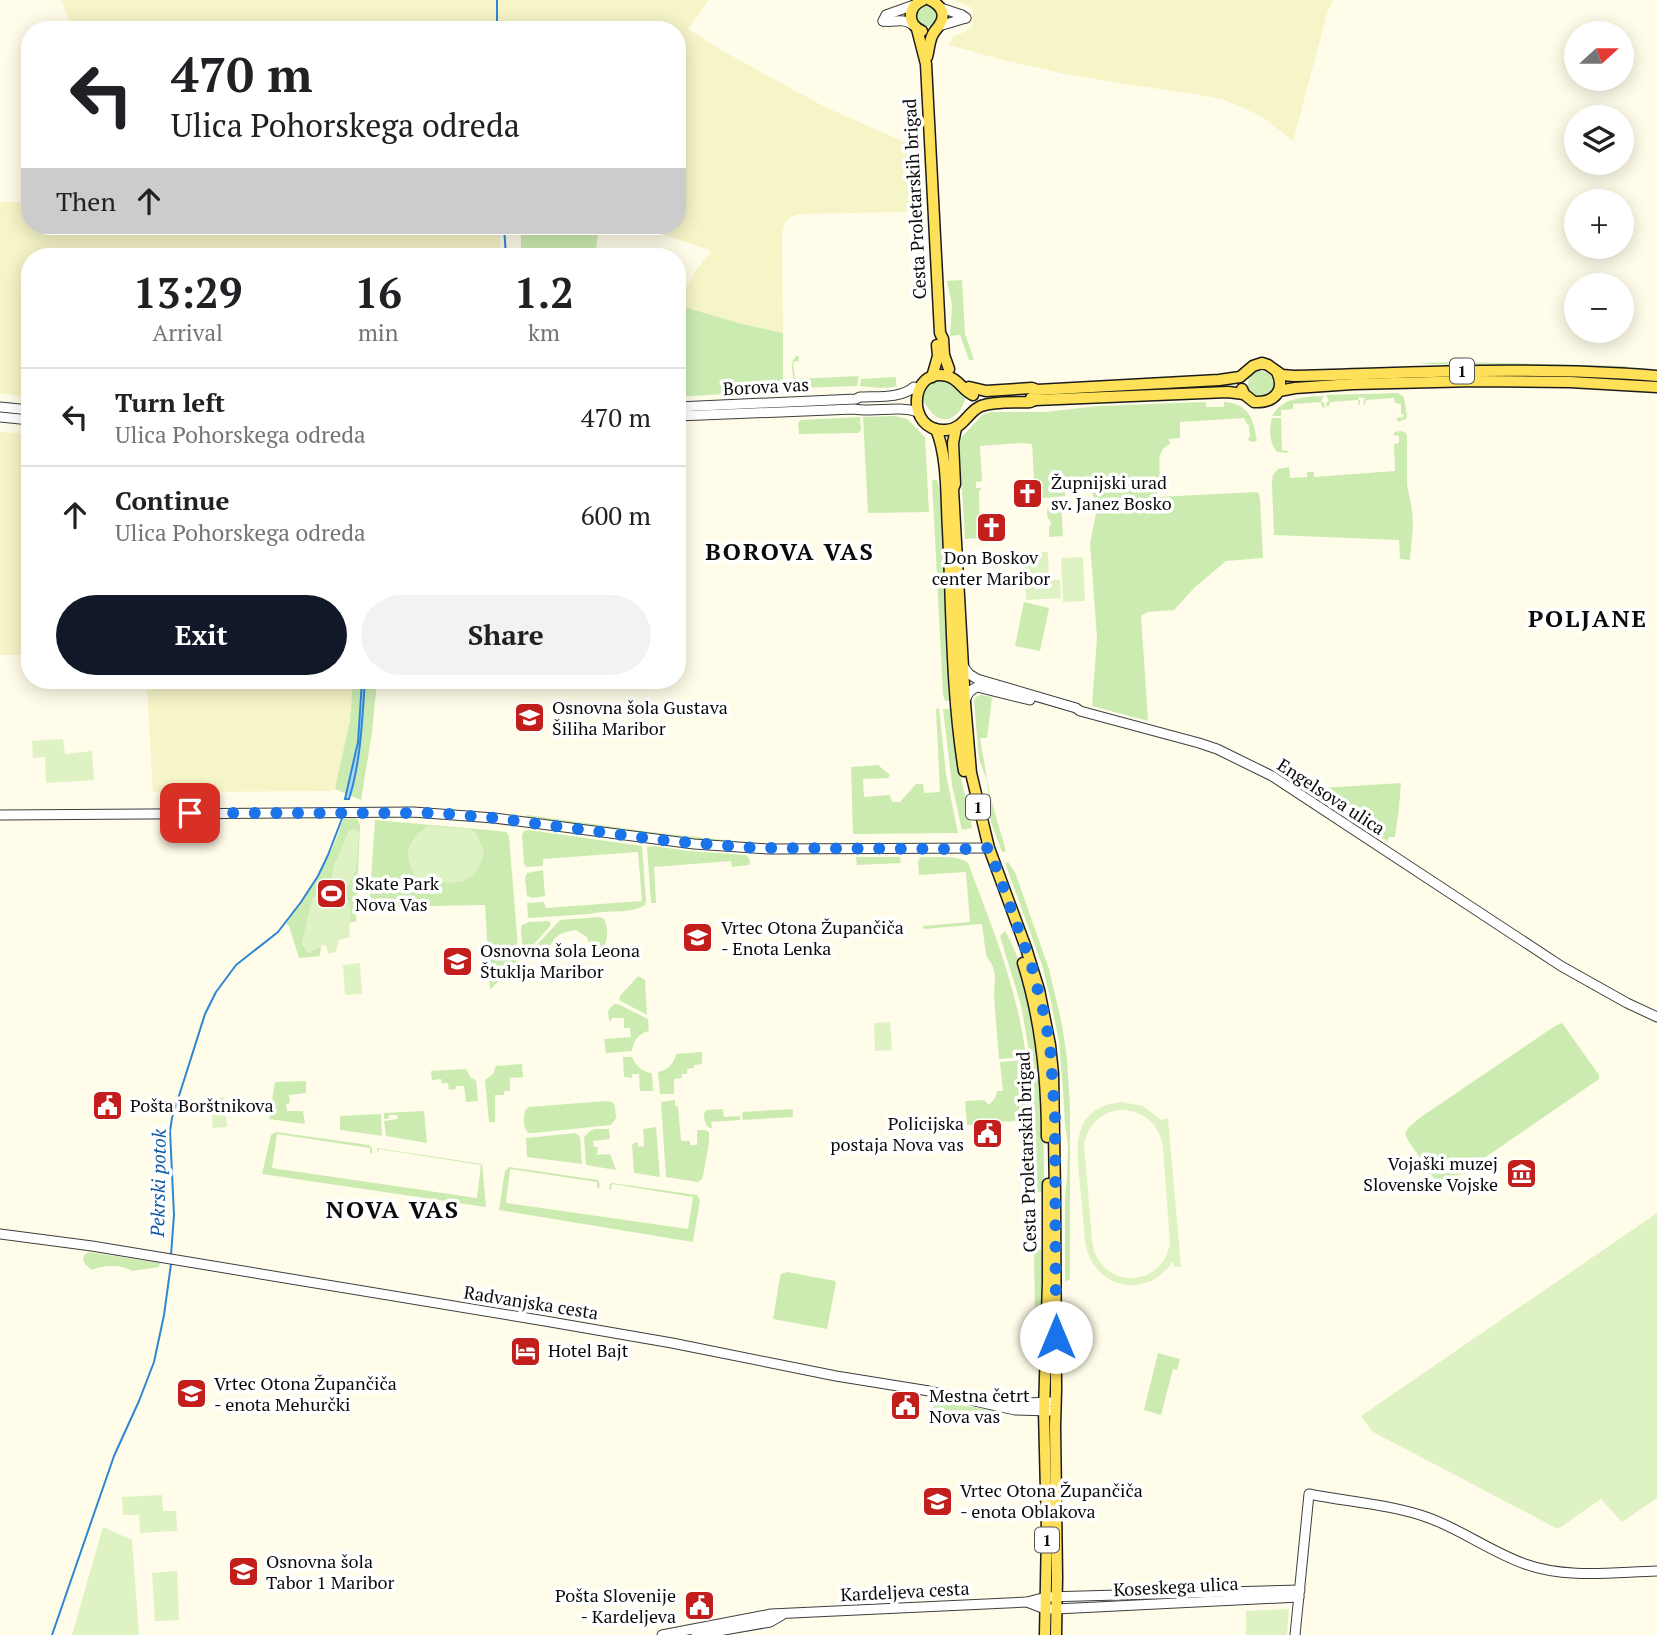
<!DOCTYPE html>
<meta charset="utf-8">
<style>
:root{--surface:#fff;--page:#f2f2f2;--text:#202124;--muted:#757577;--line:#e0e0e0;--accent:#111827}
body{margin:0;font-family:"PT Serif",serif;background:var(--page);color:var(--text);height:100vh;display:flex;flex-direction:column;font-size:26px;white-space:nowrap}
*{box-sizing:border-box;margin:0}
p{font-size:23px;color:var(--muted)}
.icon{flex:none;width:38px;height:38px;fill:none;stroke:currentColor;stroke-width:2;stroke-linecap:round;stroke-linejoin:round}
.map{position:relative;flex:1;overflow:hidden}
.panel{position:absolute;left:21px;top:248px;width:665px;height:441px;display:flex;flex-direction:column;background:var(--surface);border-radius:28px;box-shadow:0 4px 18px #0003}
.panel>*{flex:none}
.banner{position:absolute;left:21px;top:21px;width:665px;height:214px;border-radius:28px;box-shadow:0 4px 18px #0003;background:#fff;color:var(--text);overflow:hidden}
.needle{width:46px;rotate:69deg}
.controls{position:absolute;left:1564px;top:21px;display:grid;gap:14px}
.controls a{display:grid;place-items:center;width:70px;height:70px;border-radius:50%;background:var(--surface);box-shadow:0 4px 18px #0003;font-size:35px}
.pin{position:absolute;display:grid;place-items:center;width:60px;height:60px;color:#fff;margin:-30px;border-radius:14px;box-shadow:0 4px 10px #0006}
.me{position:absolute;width:77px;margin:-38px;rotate:0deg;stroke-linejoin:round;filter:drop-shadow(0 0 5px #0008)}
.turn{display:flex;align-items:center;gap:24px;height:147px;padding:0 35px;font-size:32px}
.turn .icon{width:91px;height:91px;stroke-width:2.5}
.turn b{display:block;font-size:49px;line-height:60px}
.then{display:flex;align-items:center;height:66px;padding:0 35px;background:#0003;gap:14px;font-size:26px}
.eta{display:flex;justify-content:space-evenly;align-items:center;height:119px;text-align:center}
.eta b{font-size:42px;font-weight:800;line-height:49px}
.cta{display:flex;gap:14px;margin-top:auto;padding:14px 35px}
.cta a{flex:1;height:80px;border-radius:42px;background:var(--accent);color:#fff;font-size:28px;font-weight:800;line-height:80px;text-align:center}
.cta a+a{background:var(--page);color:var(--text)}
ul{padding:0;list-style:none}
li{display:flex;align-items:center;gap:21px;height:98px;padding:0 35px;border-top:2px solid var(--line)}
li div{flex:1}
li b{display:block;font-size:26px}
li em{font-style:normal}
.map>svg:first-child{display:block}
</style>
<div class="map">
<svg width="1657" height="1635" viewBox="0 0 1657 1635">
<rect width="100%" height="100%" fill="#fffce9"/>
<g fill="#f6f5c8">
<polygon points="62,0 709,0 688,29 723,51 825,107 916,147 919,155 921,198 915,205 914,209 905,212 799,214 790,217 785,222 782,234 783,333 742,324 677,305 696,270 712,251 639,226 677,226 677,30 72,30"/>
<polygon points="954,0 1333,0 1327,14 1293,141 1261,116 1225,100 1196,94 1131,85 1066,74 1003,60 949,45 953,36 965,32 972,26 973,11 972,8"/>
<polygon points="0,202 30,202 30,226 500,226 500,257 30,257 30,398 0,393"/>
<polygon points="0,432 30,434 30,655 0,655"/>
<polygon points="61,681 353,681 350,720 335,789 330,791 153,792 147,689 61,688"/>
</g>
<g fill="#ccebb1">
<circle cx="926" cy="16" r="11"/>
<polygon points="521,226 599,226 595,257 521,257"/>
<polygon points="962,280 965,334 974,360 969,360 960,335 950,336 952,305 947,281"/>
<polygon points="677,305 742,324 783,333 783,384 778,389 772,391 677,397"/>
<path d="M796 356H799V361L793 362 795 379 859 376 857 386 800 388C792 381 792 372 792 362Z"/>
<polygon points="1459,362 1626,366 1629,369 1425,364 1420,363"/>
<circle cx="1261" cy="384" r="13"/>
<polygon points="896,377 896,386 894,387 880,388 860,386 861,379"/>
<path d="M939 380C955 381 955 389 965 398 963 412 948 427 934 415 929 411 927 405 922 401 923 390 929 383 939 380Z"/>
<polygon points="1398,393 1404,397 1407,417 1406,419 1398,422 1396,418 1404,417 1403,414 1401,414 1401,404 1395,403 1394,398 1366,400 1365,404 1363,405 1365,398 1359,397 1358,400 1360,400 1360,405 1359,405 1358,400 1330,402 1329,406 1327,407 1326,403 1329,401 1326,395"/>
<path d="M1324 396 1321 401 1324 403 1325 408 1322 407 1321 402 1293 404V409L1281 410V416H1272C1283 397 1303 397 1324 396Z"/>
<path d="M1206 402V407H1224V402C1250 404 1253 419 1257 441L1252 442 1249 441 1248 438 1250 437 1249 425 1247 424 1244 418 1180 422V438L1169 439 1170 444C1154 452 1161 466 1160 481 1160 488 1157 490 1157 497L1257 492 1259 494 1260 499 1263 558 1226 561 1195 587 1174 610 1148 612 1142 615 1141 617 1148 721 1092 706 1097 637 1090 543 1099 499 1093 500C1093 483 1086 477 1070 480L1065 488V496L1043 498 1042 495H1035L1032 444 1021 443 980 446 982 481 976 482V488H982L979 491 980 535 978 538 965 539 959 442 961 438 982 415 991 412H1044L1099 406Z"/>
<polygon points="895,416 907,419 925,437 929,512 868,513 863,417"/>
<polygon points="860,417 861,430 858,433 799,434 798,423 801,420"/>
<path d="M1272 418H1281L1282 450 1288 451 1287 453 1277 452C1269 442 1269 430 1272 418Z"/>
<polygon points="1401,431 1406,433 1407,437 1407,485 1412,510 1413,525 1410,560 1400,559 1399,540 1274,535 1272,483 1273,475 1278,469 1289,467 1290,478 1307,477 1307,472 1314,472 1314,477 1395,471 1394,444 1399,443 1399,436 1393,435 1395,432"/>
<polygon points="932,480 937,480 942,499 952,700 945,701 943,694"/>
<polygon points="1061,505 1063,536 1049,537 1049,526 1051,526 1050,519 1048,520 1047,512 1048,507"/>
<polygon points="1024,602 1049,608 1040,651 1015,646"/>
<polygon points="353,681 377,681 372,732 361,800 335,789 350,720"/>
<polygon points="981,695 992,697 987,738 980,738 990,796 1006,851 1002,852 991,822 987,780 979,759 974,701 976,697"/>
<polygon points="939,708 946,774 958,833 853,834 851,767 878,765 890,775 888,778 863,779 864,797 890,795 892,802 900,802 916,784 923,784 924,793 940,792 936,709"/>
<polygon points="943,709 953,709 960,774 972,828 962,830 952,785"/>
<polygon points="1401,783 1399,808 1395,837 1389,837 1388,841 1379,837 1307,789"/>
<polygon points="527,815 659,833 743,842 743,843 698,840 526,818"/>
<path d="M354 818 358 820 360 825 356 921 349 923 350 912 345 891 357 846 359 833 355 829 349 831 335 864 331 881 313 898 302 943 308 953 321 946 320 956 299 958 289 926 286 924C309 891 332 858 343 819Z"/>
<polygon points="375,820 499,831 506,832 509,836 519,960 490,990 485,905 369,907"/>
<path d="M528 830 642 846 646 900 645 905C628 915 607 909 590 914L528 918 527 903 544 902 546 908 642 901 638 852 543 859V866L527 867 524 864 522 835 524 831Z"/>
<polygon points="653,846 689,851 746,855 749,858 750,863 749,865 732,867 731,861 654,867 656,903 651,903 647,847"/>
<polygon points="856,857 900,857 901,863 857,865"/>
<path d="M920 857C935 858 956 854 968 863 992 927 1018 990 1026 1057L999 1059 994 997 995 976 993 967 986 955 982 924 924 929 923 926 970 922 966 872 919 875 918 862Z"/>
<polygon points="1008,862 1015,872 1049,969 1062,1025 1067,1059 1070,1106 1070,1279 1065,1282 1065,1198 1067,1177 1068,1145 1065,1124 1063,1090 1059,1042 1051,1002 1042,965 1005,863"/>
<polygon points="543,870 545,896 533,898 527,896 525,878 527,873"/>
<path d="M599 917 604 919C608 928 609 941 602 949L591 951 587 937 576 930C559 932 551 938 548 954L531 955 534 948 560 920Z"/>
<polygon points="548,921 551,923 550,926 529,950 523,952 521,930 522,925 529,922"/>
<path d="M1005 931C1045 1002 1044 1112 1044 1192H1034L1033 1094 1028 1045 1021 1005 1000 936Z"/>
<polygon points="638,976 645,980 647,1015 619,1000 620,996"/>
<path d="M614 1004H618L648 1019 649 1031C639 1033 633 1041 632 1051L606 1053 604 1039 631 1037 630 1028H624V1018H612L611 1021H609L608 1011Z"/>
<polygon points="1562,1023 1599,1075 1599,1079 1441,1188 1409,1142 1405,1134 1408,1128 1421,1117 1555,1026"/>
<path d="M702 1052V1064L694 1065V1068L687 1069V1074H682V1078L674 1079V1094H660L658 1072C668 1070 674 1064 676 1054Z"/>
<path d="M623 1057H632C636 1066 642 1072 652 1073L653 1091H640L639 1074H632V1078L624 1077Z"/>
<polygon points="1027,1060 1029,1118 1018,1121 976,1123 975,1125 967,1125 965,1101 984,1100 989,1105 995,1098 997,1091 1003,1091 1000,1062"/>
<polygon points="522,1064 523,1077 510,1078 510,1091 504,1091 504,1095 495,1095 495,1122 489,1122 485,1080 493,1074 496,1066"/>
<polygon points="466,1069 471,1078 476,1080 478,1101 466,1102 464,1086 456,1086 456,1089 449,1090 448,1083 442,1083 441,1079 432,1080 431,1071"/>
<polygon points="306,1081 306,1093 289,1095 290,1103 286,1104 287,1111 303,1111 305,1124 269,1119 275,1082"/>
<polygon points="675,1100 675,1106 678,1106 681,1141 690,1141 690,1145 697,1145 697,1130 705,1130 709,1132 709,1142 703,1176 702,1179 698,1182 666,1177 661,1102"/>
<path d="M606 1101 612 1102 615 1106 616 1118 611 1125 534 1133H528C523 1128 523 1116 526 1109L529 1107Z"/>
<path d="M723 1109 724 1117 740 1116V1120L711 1122 712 1128H709C705 1123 702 1116 706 1110Z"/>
<polygon points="793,1109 793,1117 743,1120 742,1114 743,1112"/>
<polygon points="424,1111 427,1143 386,1136 384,1121 398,1119 397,1115 389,1115 388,1119 384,1119 384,1113"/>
<polygon points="381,1114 382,1136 340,1130 340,1116"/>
<polygon points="656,1127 660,1177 634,1173 632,1144 638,1142 638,1147 644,1146 643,1129"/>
<polygon points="595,1129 609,1129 610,1139 593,1141 594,1147 598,1147 597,1155 610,1154 616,1170 586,1165 584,1137 590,1131"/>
<polygon points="276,1132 369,1145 372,1148 372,1153 370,1153 370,1148 277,1134 272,1168 477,1198 481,1165 379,1149 377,1154 377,1148 482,1164 486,1207 262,1174 271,1135"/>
<polygon points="576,1133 580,1137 582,1164 527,1157 526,1138"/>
<polygon points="509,1167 598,1180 600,1184 599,1188 597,1188 597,1182 510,1169 506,1203 688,1229 693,1197 612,1184 611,1190 609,1189 610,1184 612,1183 697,1195 700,1200 693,1242 499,1210 505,1171"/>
<polygon points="1041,1249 1044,1262 1040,1387 1039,1383 1038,1340 1035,1317 1034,1252"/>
<path d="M88 1252 160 1263 159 1267 132 1271C122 1264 103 1265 92 1270L85 1264 83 1259 84 1255Z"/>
<polygon points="787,1272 835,1281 836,1283 827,1329 773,1319 780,1277 781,1274"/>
<polygon points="1158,1353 1180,1359 1177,1370 1173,1369 1161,1415 1144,1410"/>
<polygon points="935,1402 994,1410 993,1421 985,1421 984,1411 933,1410 934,1418 931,1418 930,1413"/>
</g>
<g fill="#dff2c4" fill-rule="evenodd">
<polygon points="1048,552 1049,580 1060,580 1061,598 1026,600 1023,553"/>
<polygon points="1083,557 1085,601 1063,602 1061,558"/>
<polygon points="63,739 65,754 92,751 94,780 46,783 45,757 33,758 32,741"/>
<path d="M428 826 470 829 476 833 484 851C477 893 447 882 416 879 403 852 405 844 428 826Z"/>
<path d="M352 829H356L359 833 356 870 345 891C346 898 349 905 349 911 350 920 349 927 350 937L339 940 336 952 329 954 325 944 308 953 302 943 312 899 331 881 335 864 349 831Z"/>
<polygon points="360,963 362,994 345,995 343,965"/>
<polygon points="890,1022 892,1050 875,1051 874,1023"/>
<polygon points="224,1097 227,1127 213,1128 210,1098"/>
<path d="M1122 1102 1143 1106 1161 1120 1168 1118 1181 1267H1174L1173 1261C1146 1302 1091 1288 1085 1240 1083 1222 1082 1204 1080 1185 1076 1147 1071 1107 1122 1102ZM1119 1110C1143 1109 1160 1124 1163 1148L1170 1244C1160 1292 1097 1288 1092 1240L1084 1144C1088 1125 1100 1113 1119 1110Z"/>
<polygon points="1657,1213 1657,1498 1622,1522 1601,1499 1558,1529 1373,1432 1361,1416"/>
<polygon points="162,1495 163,1511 176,1511 177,1531 140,1533 139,1515 123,1515 122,1497"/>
<polygon points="103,1527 132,1540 139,1635 72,1635"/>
<polygon points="177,1571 179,1620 155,1621 152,1573"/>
<polygon points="1289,1609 1287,1635 1246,1635 1246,1611"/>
</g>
<path fill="#abd7f9" stroke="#2e87d4" stroke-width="2" d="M362 681H365C362 720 361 761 349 799H345L358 742Z"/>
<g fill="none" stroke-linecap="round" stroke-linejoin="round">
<g stroke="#2e87d4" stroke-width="2">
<polyline points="497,30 497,0"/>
<polyline points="504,226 506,257"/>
<polyline points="171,1255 174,1215 170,1131 172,1118 205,1014 216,992 236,965 278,932 301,902 318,876 328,855 343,816"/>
<polyline points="52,1635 114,1456 139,1401 154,1362 164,1315 171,1264"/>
</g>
<defs>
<g id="minor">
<polyline points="941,8 962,15 966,18"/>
<polyline points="883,21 886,15 914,5"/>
<path d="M883 21C896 23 901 17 913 25"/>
<polyline points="939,26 966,18"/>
<polyline points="0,407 30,410"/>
<path d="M677 407 856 399 860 397C877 396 900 399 914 387"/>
<path d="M677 416 854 409C875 413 897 405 918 412"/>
<polyline points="0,417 30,420"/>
<polyline points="963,666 969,674 977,679 1076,708 1080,711 1199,743 1217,749 1272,776 1561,966 1627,1003 1657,1017"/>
<path d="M965 701C968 693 970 690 977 687L1030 700"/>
<polyline points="0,815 413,812 494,818 694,844 768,849 989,848"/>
<polyline points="0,1234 92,1246 545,1321 672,1343 836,1376 929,1391 1015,1410 1050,1411"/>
<polyline points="1005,1404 1050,1402"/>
<polyline points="1027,1602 1045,1609 1056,1609 1299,1597"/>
<polyline points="662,1635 771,1614 1027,1602 1046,1597 1300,1590"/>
<polyline points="696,1635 770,1622 782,1615"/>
<path d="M1295 1635 1309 1494C1348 1502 1390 1504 1429 1518 1462 1530 1491 1552 1525 1564 1566 1579 1614 1572 1657 1571"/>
</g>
<g id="major">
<polyline points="917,29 926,64 940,333 943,339 944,355 949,369"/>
<path d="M922 31C906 24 908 6 923 0"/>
<path d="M927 57C929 50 929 41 933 34 935 30 938 28 940 24 947 13 939 4 930 0"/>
<polyline points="932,377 938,356 937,345"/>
<path d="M969 387 986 391 1032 388 1037 390 1219 380 1240 377 1253 366 1262 363 1268 365 1282 375 1294 376C1415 373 1536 366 1657 376"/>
<path d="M1242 389 1244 394 1254 402C1274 403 1286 391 1277 372"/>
<polyline points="1279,391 1295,388 1353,384 1476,381 1570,382 1657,387"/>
<path d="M973 395C962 390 959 379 947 376 909 366 905 433 946 430 964 429 967 412 981 406 996 401 1015 403 1030 402L1035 400"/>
<polyline points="1031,398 1035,400 1228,392 1244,394"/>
<polyline points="956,428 953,443 955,484 953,489 965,703 971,773 989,848 1026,948 1039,990 1050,1045 1053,1074 1055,1195 1056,1390 1055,1426 1057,1577 1056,1635"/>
<path d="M936 429C948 458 946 499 948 530 952 610 951 691 964 771"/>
<path d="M1023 963C1041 1020 1047 1077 1047 1137"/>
<polyline points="1045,1635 1047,1531 1044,1411 1048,1282 1048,1184"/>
</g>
</defs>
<use href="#minor" stroke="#3e3e3e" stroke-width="11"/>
<use href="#major" stroke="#1c1c1c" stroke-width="13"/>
<use href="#minor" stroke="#fff" stroke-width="9"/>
<use href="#major" stroke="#ffe159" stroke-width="10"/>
</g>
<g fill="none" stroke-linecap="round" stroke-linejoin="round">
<polyline stroke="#1a73e8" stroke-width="12" stroke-dasharray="0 21.6" points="190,813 438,813 494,818 669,841 757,848 965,849 989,848 1032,967 1044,1014 1050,1045 1055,1117 1056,1337"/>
</g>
<defs>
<symbol id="church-square" viewBox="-11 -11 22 22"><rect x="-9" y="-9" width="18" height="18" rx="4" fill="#c21f1c" stroke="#fff"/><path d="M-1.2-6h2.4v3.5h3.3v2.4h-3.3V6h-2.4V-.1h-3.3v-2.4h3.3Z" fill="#fff"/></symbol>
<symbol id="school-square" viewBox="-11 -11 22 22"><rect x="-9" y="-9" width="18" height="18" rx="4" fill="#c21f1c" stroke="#fff"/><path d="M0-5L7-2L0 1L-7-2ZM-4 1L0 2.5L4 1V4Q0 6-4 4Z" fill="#fff"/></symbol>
<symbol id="stadium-square" viewBox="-11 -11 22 22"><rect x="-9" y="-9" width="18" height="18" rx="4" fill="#c21f1c" stroke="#fff"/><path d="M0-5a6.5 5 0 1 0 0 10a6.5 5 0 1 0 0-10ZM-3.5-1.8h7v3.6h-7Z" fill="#fff"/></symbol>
<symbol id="civic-square" viewBox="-11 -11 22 22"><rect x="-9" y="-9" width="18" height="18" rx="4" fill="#c21f1c" stroke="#fff"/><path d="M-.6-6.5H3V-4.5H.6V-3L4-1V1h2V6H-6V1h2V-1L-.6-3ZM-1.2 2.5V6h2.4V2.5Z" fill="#fff"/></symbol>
<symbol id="museum-square" viewBox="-11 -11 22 22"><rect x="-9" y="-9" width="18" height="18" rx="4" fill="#c21f1c" stroke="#fff"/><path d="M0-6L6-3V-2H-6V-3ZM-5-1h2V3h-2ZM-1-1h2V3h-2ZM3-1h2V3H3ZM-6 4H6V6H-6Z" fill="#fff"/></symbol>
<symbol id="hotel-square" viewBox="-11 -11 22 22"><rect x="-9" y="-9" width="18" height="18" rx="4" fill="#c21f1c" stroke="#fff"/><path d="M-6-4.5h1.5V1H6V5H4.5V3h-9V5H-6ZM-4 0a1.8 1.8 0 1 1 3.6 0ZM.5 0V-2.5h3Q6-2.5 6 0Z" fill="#fff"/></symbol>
</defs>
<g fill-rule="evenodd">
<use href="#church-square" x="1010" y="476" width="35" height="35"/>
<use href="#church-square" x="974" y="510" width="35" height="35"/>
<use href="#school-square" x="512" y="700" width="35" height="35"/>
<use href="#stadium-square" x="314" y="876" width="35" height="35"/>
<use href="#school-square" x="680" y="920" width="35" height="35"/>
<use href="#school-square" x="440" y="944" width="35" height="35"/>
<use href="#civic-square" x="90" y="1088" width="35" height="35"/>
<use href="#civic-square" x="970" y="1116" width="35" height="35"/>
<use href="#museum-square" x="1504" y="1156" width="35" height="35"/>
<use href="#hotel-square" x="508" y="1334" width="35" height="35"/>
<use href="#school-square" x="174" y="1376" width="35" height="35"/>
<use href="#civic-square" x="888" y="1388" width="35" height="35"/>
<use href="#school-square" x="920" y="1484" width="35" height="35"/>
<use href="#school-square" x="226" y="1554" width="35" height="35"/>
<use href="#civic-square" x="682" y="1588" width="35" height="35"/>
</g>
<g text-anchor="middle" stroke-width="7" stroke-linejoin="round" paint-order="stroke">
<g fill="#fff" stroke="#545454" stroke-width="2">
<rect x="1450" y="358.5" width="24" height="25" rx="5"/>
<rect x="966" y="794.5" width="24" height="25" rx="5"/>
<rect x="1035" y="1527.5" width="24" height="25" rx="5"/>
</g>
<g font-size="16" font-weight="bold" fill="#0b0b0b">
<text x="1462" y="377">1</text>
<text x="978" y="813">1</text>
<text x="1047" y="1546">1</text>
</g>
<g font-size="18" fill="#0b0b0b" stroke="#fff">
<text transform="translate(915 199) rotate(-93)" y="6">Cesta Proletarskih brigad</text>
<text transform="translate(766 387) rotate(-3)" y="6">Borova vas</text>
<text transform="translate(1331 797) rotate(33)" y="6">Engelsova ulica</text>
<text transform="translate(1027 1152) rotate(-92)" y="6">Cesta Proletarskih brigad</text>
<text transform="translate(531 1303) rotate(9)" y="6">Radvanjska cesta</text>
<text transform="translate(1176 1587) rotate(-3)" y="6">Koseskega ulica</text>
<text transform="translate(905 1592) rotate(-3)" y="6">Kardeljeva cesta</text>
</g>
<g font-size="18" fill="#0b0b0b" stroke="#fff" text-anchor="start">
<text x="1051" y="489">Župnijski urad<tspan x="1051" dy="21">sv. Janez Bosko</tspan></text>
<text x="991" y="564" text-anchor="middle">Don Boskov<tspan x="991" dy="21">center Maribor</tspan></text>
<text x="552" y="714">Osnovna šola Gustava<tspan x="552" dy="21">Šiliha Maribor</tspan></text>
<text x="355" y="890">Skate Park<tspan x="355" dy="21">Nova Vas</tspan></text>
<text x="721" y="934">Vrtec Otona Župančiča<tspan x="721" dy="21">- Enota Lenka</tspan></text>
<text x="480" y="957">Osnovna šola Leona<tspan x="480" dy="21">Štuklja Maribor</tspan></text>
<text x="130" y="1112">Pošta Borštnikova</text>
<text x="964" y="1130" text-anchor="end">Policijska<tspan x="964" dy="21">postaja Nova vas</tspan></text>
<text x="1498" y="1170" text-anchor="end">Vojaški muzej<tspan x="1498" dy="21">Slovenske Vojske</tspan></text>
<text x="548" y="1357">Hotel Bajt</text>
<text x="214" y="1390">Vrtec Otona Župančiča<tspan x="214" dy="21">- enota Mehurčki</tspan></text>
<text x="929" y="1402">Mestna četrt<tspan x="929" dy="21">Nova vas</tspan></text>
<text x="960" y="1497">Vrtec Otona Župančiča<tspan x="960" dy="21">- enota Oblakova</tspan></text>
<text x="266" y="1568">Osnovna šola<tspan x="266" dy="21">Tabor 1 Maribor</tspan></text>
<text x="676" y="1602" text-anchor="end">Pošta Slovenije<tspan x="676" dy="21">- Kardeljeva</tspan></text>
</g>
<g font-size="19" font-style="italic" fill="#0f59a3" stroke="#fff">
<text transform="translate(158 1183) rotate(-89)" y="7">Pekrski potok</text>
</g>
<g font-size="24" font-weight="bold" letter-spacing="2" fill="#0b0b0b" stroke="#fff">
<text x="790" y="560">BOROVA VAS</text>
<text x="1588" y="627">POLJANE</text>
<text x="393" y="1218">NOVA VAS</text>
</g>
</g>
</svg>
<div class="controls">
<a><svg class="needle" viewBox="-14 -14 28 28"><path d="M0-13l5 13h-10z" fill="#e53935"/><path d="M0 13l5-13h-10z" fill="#757577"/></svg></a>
<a><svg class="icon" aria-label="layers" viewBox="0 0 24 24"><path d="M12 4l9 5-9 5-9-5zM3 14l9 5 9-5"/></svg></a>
<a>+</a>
<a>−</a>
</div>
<div class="pin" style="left:190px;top:813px;background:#d93025"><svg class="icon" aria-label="arrive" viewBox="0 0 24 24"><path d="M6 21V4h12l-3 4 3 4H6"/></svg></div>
<svg class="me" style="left:1056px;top:1337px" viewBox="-20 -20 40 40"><circle r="19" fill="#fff"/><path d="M0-13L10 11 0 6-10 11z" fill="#1a73e8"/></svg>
<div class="banner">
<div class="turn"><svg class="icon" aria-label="left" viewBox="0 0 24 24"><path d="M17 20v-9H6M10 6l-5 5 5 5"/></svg><div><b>470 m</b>Ulica Pohorskega odreda</div></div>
<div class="then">Then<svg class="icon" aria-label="ahead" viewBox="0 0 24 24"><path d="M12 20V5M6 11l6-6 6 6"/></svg></div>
</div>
<section class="panel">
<div class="eta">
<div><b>13:29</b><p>Arrival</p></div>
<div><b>16</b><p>min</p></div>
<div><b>1.2</b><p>km</p></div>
</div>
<ul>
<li><svg class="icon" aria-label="left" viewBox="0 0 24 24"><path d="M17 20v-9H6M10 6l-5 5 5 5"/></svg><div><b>Turn left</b><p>Ulica Pohorskega odreda</p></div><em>470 m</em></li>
<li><svg class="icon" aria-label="ahead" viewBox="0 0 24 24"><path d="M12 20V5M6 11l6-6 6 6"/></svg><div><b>Continue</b><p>Ulica Pohorskega odreda</p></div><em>600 m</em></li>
</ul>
<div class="cta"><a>Exit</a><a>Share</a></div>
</section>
</div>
